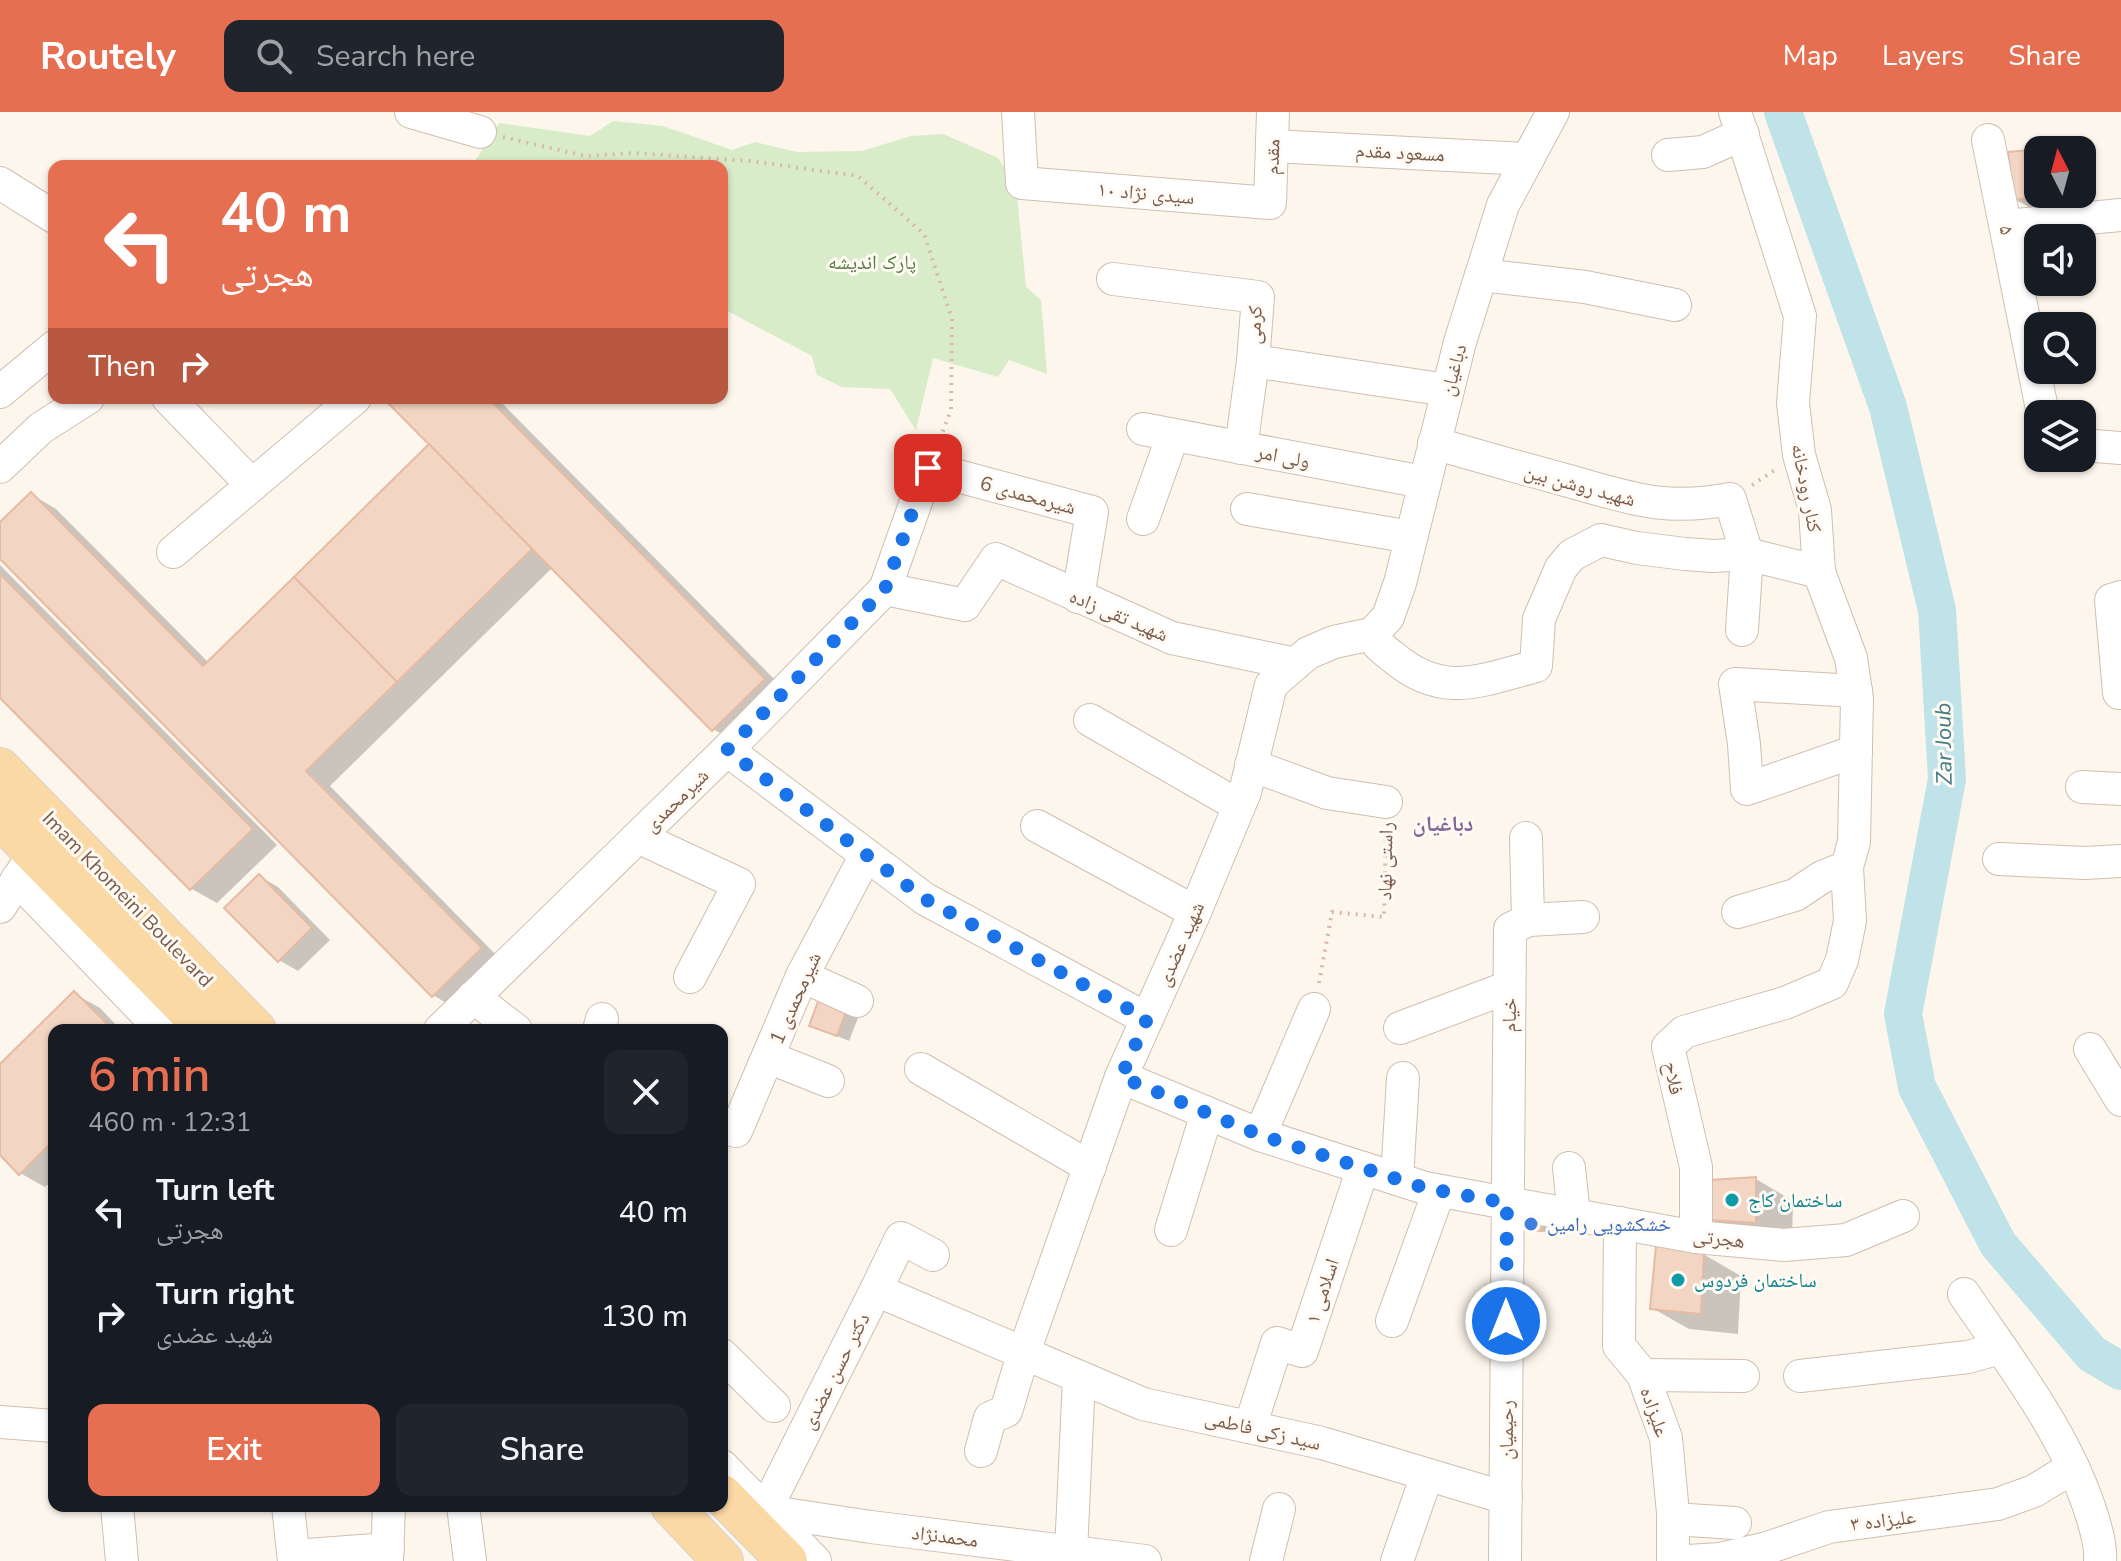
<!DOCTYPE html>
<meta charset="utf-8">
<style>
:root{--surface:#171b24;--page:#20242c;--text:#f1f3f6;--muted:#9ea1a6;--accent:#e76f51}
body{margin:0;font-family:"Nunito Sans","Noto Naskh Arabic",sans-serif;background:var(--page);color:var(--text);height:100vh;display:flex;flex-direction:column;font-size:30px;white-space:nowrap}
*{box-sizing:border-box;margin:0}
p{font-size:26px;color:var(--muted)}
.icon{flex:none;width:44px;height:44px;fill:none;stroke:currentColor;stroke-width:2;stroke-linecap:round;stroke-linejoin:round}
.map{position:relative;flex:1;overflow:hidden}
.sheet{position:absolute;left:48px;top:912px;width:680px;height:488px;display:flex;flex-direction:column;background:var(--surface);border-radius:16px;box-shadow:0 2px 6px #0004}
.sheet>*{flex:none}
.hud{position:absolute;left:48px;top:48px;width:680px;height:244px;border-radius:16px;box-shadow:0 2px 6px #0004;background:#e76f51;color:#fff;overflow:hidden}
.needle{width:52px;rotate:354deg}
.buttons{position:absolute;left:2024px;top:24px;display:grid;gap:16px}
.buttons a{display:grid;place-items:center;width:72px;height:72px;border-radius:16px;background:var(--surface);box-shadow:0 2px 6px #0004;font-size:40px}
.pin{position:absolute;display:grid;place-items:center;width:68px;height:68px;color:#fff;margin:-34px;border-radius:16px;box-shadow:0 4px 12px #0006}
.me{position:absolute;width:88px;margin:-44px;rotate:0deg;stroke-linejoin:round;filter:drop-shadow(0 0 6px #0008)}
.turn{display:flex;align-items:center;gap:28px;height:168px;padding:0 40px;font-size:36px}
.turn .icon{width:104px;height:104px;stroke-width:2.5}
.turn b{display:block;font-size:56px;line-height:68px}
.then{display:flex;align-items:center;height:76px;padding:0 40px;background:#0003;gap:16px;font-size:30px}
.round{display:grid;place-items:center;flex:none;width:84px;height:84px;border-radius:16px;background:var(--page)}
.headline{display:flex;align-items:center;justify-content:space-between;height:136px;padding:0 40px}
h1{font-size:48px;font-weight:600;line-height:60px;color:var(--accent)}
.primary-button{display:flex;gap:16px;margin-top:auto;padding:16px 40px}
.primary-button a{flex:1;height:92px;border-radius:16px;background:var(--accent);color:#fff;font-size:32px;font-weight:600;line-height:92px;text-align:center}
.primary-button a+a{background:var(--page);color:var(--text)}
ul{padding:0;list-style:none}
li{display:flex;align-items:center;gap:24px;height:104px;padding:0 40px}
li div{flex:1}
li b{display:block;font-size:30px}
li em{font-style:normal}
header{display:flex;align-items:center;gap:48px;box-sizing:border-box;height:112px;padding:0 40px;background:var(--accent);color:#fff}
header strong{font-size:38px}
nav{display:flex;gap:44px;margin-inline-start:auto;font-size:28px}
.search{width:560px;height:72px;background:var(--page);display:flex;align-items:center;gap:20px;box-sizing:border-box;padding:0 28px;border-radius:16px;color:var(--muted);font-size:30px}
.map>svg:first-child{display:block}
</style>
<header>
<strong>Routely</strong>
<div class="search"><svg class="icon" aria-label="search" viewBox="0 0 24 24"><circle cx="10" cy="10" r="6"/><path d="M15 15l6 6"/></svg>Search here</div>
<nav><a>Map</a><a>Layers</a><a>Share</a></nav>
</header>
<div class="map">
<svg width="2121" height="1449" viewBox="0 0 2121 1449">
<rect width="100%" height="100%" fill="#fdf6ec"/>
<polygon fill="#d8ecc9" points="613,9 663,14 732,38 755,30 797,40 862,39 911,24 943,22 998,46 1011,66 1017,84 1026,175 1041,188 1047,262 1009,248 998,265 933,246 916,318 890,277 842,275 817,263 812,244 722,196 722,54 472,54 499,11 590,24"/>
<g fill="#0003">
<polygon points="2038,39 2038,82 2074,82 2075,93 2033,97 2014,87"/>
<polygon points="386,286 497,286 789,582 739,632 713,617 553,455 330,674 505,852 458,898 433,883 0,444 0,413 31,382 56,397 209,551 432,332"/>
<polygon points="0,453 277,733 217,791 192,777 0,583"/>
<polygon points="259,764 278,775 330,828 298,859 279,848"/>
<polygon points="75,882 100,896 121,918 54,918 54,1067 45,1075 20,1061 0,1041 0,955"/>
<polygon points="846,899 858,906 849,929 811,913"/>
<polygon points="1756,1067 1793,1089 1792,1131 1747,1128 1710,1107"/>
<polygon points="1547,1113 1546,1120 1527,1119 1522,1116"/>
<polygon points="1703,1142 1741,1164 1738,1222 1689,1217 1652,1196"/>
</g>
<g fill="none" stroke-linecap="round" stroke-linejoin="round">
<polyline stroke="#bfe3e8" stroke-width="38" points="1783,0 1888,295 1937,498 1947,667 1903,902 1917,975 1998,1132 2092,1242 2121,1259"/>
</g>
<g fill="#f3d5c3" stroke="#e6bba3" stroke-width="2">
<polygon points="2052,36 2053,38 2038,38 2038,82 2057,83 2013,88 2008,40"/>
<polygon points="383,286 488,286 765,567 712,619"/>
<polygon points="429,332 532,437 397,570 294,465"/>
<polygon points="31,380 203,554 294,465 397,570 306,659 482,836 432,885 0,447 0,410"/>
<polygon points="0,462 253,717 190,778 0,586"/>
<polygon points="259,762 312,816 278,850 224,796"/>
<polygon points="74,879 113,918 54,918 54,1028 19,1063 0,1043 0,952"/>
<polygon points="819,887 847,897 837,924 809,914"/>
<polygon points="1756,1065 1756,1111 1708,1108 1710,1068"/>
<polygon points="1521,1106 1543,1108 1541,1119 1520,1117"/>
<polygon points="1656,1133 1704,1140 1701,1202 1650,1197"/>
</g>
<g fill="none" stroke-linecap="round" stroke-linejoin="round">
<defs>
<g id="minor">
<polyline points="411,0 480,20"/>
<polyline points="1018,0 1022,71 1270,91 1273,0"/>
<polyline points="1988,28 2043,302"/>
<polyline points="1272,34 1528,47"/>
<polyline points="1668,43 1703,40 1743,22"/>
<polyline points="0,71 54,105"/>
<polyline points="2006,114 2121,103"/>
<polyline points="1481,163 1585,175 1675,193"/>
<polyline points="1113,167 1258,185 1253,249 1241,336"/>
<polyline points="1253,249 1447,278"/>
<polyline points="0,280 54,235"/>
<polyline points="168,286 252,373"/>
<polyline points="1143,317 1423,370"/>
<path d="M1434 331C1478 344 1521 356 1565 368 1628 385 1662 400 1730 387L1747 442 1742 518"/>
<polyline points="2082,333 2121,336"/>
<polyline points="0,355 41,316 88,286"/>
<polyline points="1247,397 1411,425"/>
<polyline points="1143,407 1173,323"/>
<polyline points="1601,428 1637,436 1685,442 1713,444 1747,442 1819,460"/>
<polyline points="173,440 355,286"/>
<polyline points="885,477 965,493 996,447 1172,526 1295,552"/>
<polyline points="1372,522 1388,505 1400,471 1460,230 1503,93 1553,0"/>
<path d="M1372 522C1375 532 1384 538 1393 545 1442 587 1480 569 1536 554L1539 507 1561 456 1572 443 1601 428"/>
<polyline points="1856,579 1735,572 1744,632 1747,677 1856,639"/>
<polyline points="2119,581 2111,488 2121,485"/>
<polyline points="1090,608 1239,694"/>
<polyline points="727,638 925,787 1147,907"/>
<polyline points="1251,653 1327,681 1386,690"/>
<polyline points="2082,675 2121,677"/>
<polyline points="1037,714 1195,800"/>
<polyline points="638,725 739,772 690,865"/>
<polyline points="1999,747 2085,751 2121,749"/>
<polyline points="17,767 162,918"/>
<polyline points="0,795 28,751"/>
<polyline points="1738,800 1795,783 1822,765 1847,755"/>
<polyline points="1528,808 1583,805"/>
<polyline points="802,864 857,889"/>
<polyline points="473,885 516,918"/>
<polyline points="1400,916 1509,875"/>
<polyline points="440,918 727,638 885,477 928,356 1092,400 1078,485"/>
<polyline points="599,918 602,907"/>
<polyline points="2090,937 2121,988"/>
<polyline points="768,945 828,969"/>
<polyline points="921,957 1090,1055"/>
<polyline points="1121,965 1260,1023 1425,1076 1507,1091 1696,1125 1784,1133 1846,1128 1903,1104"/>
<polyline points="722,1015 736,1019 802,864 866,743"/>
<polyline points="1260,1023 1314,897"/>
<polyline points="1569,1056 1574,1103"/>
<polyline points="1397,1067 1403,966"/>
<polyline points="1620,1111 1619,1234 1643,1263 1666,1326 1673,1401 1673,1449"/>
<polyline points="1171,1118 1207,1001"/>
<polyline points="1696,1125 1696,1055 1668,935 1684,920 1785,891 1832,871 1842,848 1850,809 1847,755 1854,730 1857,587 1851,546 1819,460 1815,398 1799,343 1793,291 1800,204 1735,0"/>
<polyline points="876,1178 901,1126 933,1143"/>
<path d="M1964 1182C2012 1253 2068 1324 2093 1407 2097 1421 2101 1434 2100 1449"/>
<polyline points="1392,1209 1439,1079"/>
<polyline points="722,1243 774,1294"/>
<polyline points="1643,1263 1743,1264"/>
<polyline points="1800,1264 1968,1245 2000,1236"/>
<polyline points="0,1310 54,1314"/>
<polyline points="1250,1315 1277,1231 1302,1239 1363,1056"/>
<polyline points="981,1339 990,1306 1006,1299 1023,1243 1121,965 1195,800 1245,680 1271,573 1308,541 1334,530 1372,522"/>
<polyline points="722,1354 815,1449"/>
<polyline points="117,1394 122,1449"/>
<polyline points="288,1394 294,1449"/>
<polyline points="463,1394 470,1449"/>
<polyline points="765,1399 876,1178 1143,1292 1322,1331 1506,1386"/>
<polyline points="1673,1407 1735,1411"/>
<polyline points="752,1413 765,1399 871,1415 1145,1449"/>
<polyline points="1071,1440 1079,1266"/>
<polyline points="294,1444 388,1437"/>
<polyline points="387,1449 389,1394"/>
<polyline points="1266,1449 1279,1397"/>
<polyline points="1397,1449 1427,1363"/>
<polyline points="1505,1449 1510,817 1528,808 1526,726"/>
<polyline points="1688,1449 1720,1447 1767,1436 1829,1415 1998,1392 2034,1379 2073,1355"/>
</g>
<g id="major">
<polyline points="0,656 256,918"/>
<polyline points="0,706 207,918"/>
<polyline points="722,1383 787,1449"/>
<polyline points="671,1394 723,1449"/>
</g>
</defs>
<use href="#minor" stroke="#d1beb0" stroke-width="34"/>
<use href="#major" stroke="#dad1cd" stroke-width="42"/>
<g stroke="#d9b8a5" stroke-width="4" stroke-dasharray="2 6" stroke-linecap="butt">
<polyline points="503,25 585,44 634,41 750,49 858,64 924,122 952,207 951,298 938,332"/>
<polyline points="1752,373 1778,356"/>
<polyline points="1319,871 1332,800 1384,805 1386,715"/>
</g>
<use href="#minor" stroke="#fff" stroke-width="32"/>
<use href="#major" stroke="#fbd9a5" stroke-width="40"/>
</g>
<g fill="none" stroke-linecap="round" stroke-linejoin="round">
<polyline stroke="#1a73e8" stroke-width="14" stroke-dasharray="0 25.2" points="928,356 885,477 727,638 925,787 1147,907 1121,965 1260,1023 1425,1076 1507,1091 1506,1209"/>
</g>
<g fill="#0f9aa8" stroke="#fffaf3" stroke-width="3">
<circle cx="1732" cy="1088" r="8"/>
<circle cx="1678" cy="1168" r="8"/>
</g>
<circle fill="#3f7fe0" stroke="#fffaf3" stroke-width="3" cx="1531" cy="1112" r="8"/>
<g text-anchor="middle" stroke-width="6" stroke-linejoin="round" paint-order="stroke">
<g font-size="20" fill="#7a5c4d" stroke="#fffaf3">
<text transform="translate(1400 40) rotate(3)" y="7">مسعود مقدم</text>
<text transform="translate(1272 45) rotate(-88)" y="7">مقدم</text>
<text transform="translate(1146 81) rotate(5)" y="7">سیدی نژاد ۱۰</text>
<text transform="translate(2007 118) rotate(79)" y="7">۵</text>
<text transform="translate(1254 213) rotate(-88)" y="7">کرمی</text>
<text transform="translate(1453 258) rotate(-75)" y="7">دباغیان</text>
<text transform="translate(1283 344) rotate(11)" y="7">ولی امر</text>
<text transform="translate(1580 373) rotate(15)" y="7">شهید روشن بین</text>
<text transform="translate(1807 376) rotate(79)" y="7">کنار رودخانه</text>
<text transform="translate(1028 383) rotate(15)" y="7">شیرمحمدی 6</text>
<text transform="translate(1119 503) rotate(23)" y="7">شهید تقی زاده</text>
<text transform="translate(676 688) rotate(-44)" y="7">شیرمحمدی</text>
<text transform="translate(1385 749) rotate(-89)" y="7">راستی نهاد</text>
<text transform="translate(128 787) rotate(46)" y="7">Imam Khomeini Boulevard</text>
<text transform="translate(1180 832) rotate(-66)" y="7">شهید عضدی</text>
<text transform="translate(795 886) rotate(-66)" y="7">شیرمحمدی 1</text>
<text transform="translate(1509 903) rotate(-89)" y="7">خیام</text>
<text transform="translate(1674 966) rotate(79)" y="7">فلاح</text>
<text transform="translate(1719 1126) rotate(6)" y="7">هجرتی</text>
<text transform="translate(1322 1179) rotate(-72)" y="7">اسلامی ۱</text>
<text transform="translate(835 1259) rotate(-63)" y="7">دکتر حسن عضدی</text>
<text transform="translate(1655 1300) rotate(71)" y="7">علیزاده</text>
<text transform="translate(1263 1318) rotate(13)" y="7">سید زکی فاطمی</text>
<text transform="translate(1506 1318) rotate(-90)" y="7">رحیمیان</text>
<text transform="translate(1883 1408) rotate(-7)" y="7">علیزاده ۳</text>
<text transform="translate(945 1424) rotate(7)" y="7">محمدنژاد</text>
</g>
<g font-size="20" fill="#537a41" stroke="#fffaf3">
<text x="872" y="157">پارک اندیشه</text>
</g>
<g font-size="20" fill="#0d838f" stroke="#fffaf3" text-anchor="start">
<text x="1748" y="1095">ساختمان کاج</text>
<text x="1694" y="1175">ساختمان فردوس</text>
</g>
<g font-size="20" fill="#366cbe" stroke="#fffaf3" text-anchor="start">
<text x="1547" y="1119">خشکشویی رامین</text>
</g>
<g font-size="22" font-style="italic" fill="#437c86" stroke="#fffaf3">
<text transform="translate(1943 632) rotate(-91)" y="8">Zar Joub</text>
</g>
<g font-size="22" font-weight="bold" fill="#846695" stroke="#fffaf3">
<text x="1443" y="719">دباغیان</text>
</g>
</g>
</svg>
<div class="buttons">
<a><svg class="needle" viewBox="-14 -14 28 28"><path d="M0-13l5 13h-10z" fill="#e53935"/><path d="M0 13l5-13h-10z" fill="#9ea1a6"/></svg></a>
<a><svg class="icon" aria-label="sound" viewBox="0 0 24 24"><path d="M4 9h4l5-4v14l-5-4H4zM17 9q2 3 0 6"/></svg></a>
<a><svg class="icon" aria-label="search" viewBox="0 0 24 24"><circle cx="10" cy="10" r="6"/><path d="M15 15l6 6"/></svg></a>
<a><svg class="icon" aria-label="layers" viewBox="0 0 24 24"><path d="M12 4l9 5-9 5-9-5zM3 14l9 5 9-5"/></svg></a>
</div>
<div class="pin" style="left:928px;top:356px;background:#d93025"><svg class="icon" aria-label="arrive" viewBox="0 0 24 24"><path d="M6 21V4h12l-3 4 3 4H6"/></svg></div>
<svg class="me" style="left:1506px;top:1209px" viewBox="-20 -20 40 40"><circle r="17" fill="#1a73e8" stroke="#fff" stroke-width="3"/><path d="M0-11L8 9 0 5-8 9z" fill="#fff"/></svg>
<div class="hud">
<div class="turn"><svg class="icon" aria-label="left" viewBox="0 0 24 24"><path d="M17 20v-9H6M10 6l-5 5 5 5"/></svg><div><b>40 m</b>هجرتی</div></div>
<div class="then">Then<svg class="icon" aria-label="right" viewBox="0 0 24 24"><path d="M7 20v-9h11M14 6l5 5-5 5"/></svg></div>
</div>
<section class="sheet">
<div class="headline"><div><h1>6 min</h1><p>460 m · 12:31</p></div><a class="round"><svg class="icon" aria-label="close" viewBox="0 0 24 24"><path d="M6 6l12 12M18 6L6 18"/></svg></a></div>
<ul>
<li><svg class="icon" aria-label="left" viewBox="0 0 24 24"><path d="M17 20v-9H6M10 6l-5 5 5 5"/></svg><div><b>Turn left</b><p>هجرتی</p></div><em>40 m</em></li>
<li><svg class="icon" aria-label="right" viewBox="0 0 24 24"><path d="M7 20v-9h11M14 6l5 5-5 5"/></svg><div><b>Turn right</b><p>شهید عضدی</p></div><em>130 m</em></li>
</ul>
<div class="primary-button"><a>Exit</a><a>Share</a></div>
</section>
</div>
